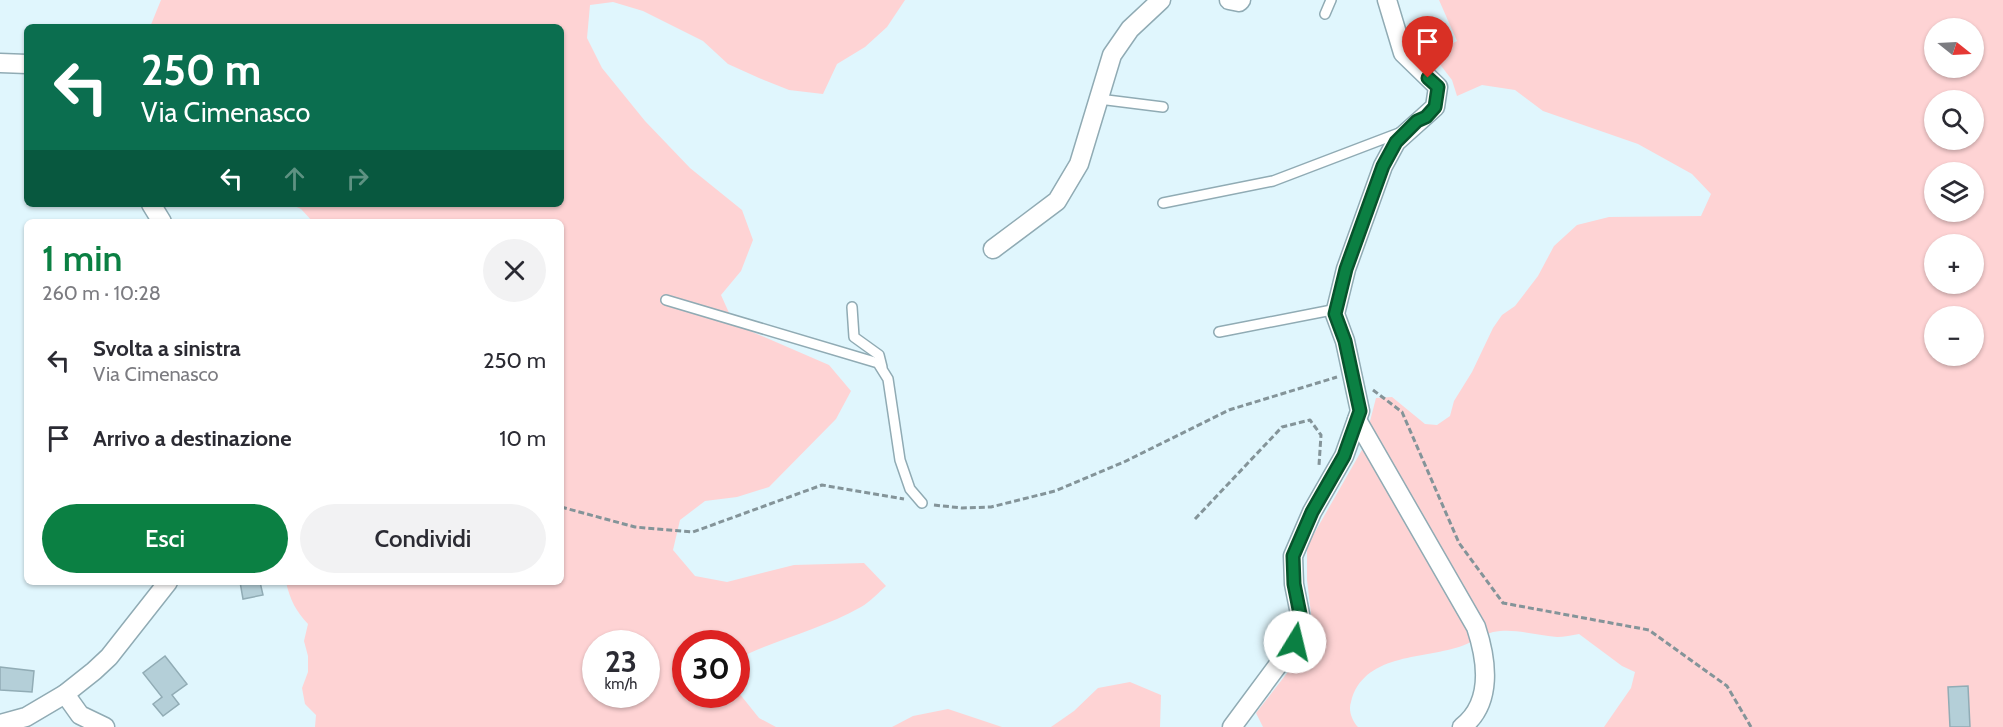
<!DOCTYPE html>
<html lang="it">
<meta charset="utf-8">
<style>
:root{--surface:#fff;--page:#f2f2f3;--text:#2b2b33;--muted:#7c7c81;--accent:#0b8043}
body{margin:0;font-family:Cabin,sans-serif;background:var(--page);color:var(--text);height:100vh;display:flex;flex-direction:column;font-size:22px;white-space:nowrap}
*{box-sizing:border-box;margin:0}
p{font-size:20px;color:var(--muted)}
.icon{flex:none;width:33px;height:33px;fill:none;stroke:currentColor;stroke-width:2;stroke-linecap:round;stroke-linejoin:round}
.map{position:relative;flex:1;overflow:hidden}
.panel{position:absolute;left:24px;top:219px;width:540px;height:366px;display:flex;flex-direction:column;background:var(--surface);border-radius:9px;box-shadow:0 2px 4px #0004}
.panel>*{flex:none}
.banner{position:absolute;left:24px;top:24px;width:540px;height:183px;border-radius:9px;box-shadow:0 2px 4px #0004;background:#0b6e4f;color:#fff;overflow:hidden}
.needle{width:39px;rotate:108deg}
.controls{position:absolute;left:1924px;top:18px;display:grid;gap:12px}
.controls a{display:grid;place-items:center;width:60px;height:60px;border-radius:50%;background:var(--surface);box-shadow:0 2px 4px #0004;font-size:30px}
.speed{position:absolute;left:582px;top:630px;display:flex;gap:12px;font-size:30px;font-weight:700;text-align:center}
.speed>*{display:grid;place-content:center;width:78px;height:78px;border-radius:50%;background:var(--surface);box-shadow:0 2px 4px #0004;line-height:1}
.speed small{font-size:15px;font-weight:400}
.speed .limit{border:9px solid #d22;background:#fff;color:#111}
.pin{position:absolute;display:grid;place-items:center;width:51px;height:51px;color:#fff;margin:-62px -26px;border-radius:50% 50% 50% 0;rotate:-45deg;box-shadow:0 0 6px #0007}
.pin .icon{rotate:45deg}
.me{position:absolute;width:66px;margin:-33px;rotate:9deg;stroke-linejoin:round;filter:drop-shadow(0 0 4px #0008)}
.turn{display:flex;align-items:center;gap:21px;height:126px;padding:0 18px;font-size:27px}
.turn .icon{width:78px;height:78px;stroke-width:2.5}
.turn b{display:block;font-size:42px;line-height:51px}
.lanes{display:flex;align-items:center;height:57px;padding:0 18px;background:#0003;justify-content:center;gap:30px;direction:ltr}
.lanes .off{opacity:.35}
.round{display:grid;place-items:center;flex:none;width:63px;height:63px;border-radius:32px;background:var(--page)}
.overview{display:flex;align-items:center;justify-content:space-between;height:102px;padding:0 18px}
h1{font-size:36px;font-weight:600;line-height:45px;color:var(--accent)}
.primary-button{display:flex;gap:12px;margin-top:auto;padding:12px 18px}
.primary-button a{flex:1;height:69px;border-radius:36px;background:var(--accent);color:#fff;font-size:24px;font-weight:600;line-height:69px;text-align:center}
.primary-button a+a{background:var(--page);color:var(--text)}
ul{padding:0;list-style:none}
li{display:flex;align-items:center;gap:18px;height:78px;padding:0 18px}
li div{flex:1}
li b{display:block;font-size:22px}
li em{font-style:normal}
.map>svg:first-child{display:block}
</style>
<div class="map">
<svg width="2003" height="727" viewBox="0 0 2003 727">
<rect width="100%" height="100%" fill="#e0f6fd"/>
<g fill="#fed3d4" fill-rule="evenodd">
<path d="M161 0H905L887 27 865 47 837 64 823 94 789 90 759 78 728 64 703 41 643 11 613 2 590 5 587 38 602 68 645 121 690 168 742 210 753 240 741 271 721 295 734 324 829 365 851 391 836 419 769 487 737 497 705 501 680 520 673 550 695 576 727 582 794 565 864 563 886 586C878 593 870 602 861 607 822 629 777 639 737 659L739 693 759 718 776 727H315L316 715 305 704 302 688 308 672V656L304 641 308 624C296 611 290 600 286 582H561V222H313L301 209 290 204H561V27H150ZM596 644H646V694H596ZM686 644H736V694H686Z"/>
<path d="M1439 0H2003V727H1604L1631 688 1635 672 1622 666 1579 634C1572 635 1564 637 1557 637 1534 635 1515 628 1493 632 1481 635 1470 644 1459 647 1421 659 1363 654 1351 702 1348 710 1352 721 1358 727H1263L1256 713 1309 645 1313 630 1307 580V546L1363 448 1376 398 1392 397 1425 424 1437 425 1450 416 1454 401 1472 372 1493 328 1502 315 1515 306 1538 276 1554 246 1577 225 1609 217 1701 216 1711 194 1692 174 1638 144 1543 111 1515 90 1482 85 1457 96 1452 80 1432 54 1457 41ZM1935 28H1974V68H1935ZM1935 100H1974V140H1935ZM1935 172H1974V212H1935ZM1935 244H1974V284H1935ZM1935 316H1974V356H1935Z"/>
<polygon points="1130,682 1161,695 1160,727 1051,727 1074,711 1098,688"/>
<polygon points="948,709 1002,727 892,727 913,716"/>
</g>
<g fill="#b4cfd8" stroke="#91acb5" stroke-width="1.5">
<polygon points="240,582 260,582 263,595 243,599"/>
<polygon points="165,656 187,684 172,695 179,704 163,716 153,704 162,697 143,673"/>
<polygon points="0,667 34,671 32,692 0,690"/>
<polygon points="1968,686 1970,727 1950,727 1948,687"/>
</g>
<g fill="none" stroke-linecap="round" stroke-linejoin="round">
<defs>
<g id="lane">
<polyline points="1325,14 1331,0"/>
<polyline points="1099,99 1163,107"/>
<polyline points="1163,203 1273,181 1399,133"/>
<polyline points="666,300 878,363 888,379 900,460 910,489 922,503"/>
<polyline points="852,307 854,337 879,355 882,367"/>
<polyline points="1219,332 1337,309"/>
</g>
<g id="street">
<polyline points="1229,0 1239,2 1241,0"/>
<polyline points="0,63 27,64"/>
<polyline points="151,204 162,222"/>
<polyline points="993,249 1057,201 1079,164 1112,55 1130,29 1161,0"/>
<path d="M1357 420 1476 627C1487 660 1493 703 1462 727"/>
<polyline points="65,694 80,715 105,727"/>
<polyline points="0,724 26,717 65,694 94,671 109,657 168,582"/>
<polyline points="1232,727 1295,642 1300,614 1294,584 1293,556 1312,512 1344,456 1360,411 1345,341 1335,314 1346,269 1383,166 1396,142 1435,107 1438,87 1403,53 1387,0"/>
</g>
</defs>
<use href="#lane" stroke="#90abb4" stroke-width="12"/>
<use href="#street" stroke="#90abb4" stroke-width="21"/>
<g stroke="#849499" stroke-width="3" stroke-dasharray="6 3" stroke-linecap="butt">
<polyline points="1373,390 1402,412 1459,543 1503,603 1649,630 1727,686 1751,727"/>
<polyline points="934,505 962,508 991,507 1055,491 1124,462 1229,410 1337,377"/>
<polyline points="561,507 635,527 693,532 822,485 904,499"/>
<polyline points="1195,519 1282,427 1310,420 1321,435 1319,465"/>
</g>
<use href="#lane" stroke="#fff" stroke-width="9"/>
<use href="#street" stroke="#fff" stroke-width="18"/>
</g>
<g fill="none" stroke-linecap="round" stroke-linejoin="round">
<defs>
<polyline id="route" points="1295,642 1300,614 1294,584 1293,556 1312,512 1344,456 1360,411 1345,341 1335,314 1346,269 1383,166 1396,142 1417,121 1426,117 1435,107 1438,87 1428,78"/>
</defs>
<use href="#route" stroke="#07532c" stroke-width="15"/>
<use href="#route" stroke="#0b8043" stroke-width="10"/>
</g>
</svg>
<div class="controls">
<a><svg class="needle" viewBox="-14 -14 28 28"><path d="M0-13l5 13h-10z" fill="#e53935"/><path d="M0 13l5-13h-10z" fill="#7c7c81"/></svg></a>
<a><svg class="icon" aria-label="search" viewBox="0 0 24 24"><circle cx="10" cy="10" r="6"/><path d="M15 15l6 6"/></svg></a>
<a><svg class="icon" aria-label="layers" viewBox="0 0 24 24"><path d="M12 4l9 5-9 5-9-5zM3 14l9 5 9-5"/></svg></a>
<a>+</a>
<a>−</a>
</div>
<div class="speed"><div>23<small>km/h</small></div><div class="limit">30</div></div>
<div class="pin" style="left:1428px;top:78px;background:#d93025"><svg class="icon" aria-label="arrive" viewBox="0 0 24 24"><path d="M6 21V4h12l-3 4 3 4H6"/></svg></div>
<svg class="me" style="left:1295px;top:642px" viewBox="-20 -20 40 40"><circle r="19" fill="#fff"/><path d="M0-13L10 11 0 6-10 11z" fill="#0b8043"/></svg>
<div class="banner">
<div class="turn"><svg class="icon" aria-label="left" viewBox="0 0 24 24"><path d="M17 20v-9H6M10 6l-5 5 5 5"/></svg><div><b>250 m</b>Via Cimenasco</div></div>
<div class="lanes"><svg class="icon" aria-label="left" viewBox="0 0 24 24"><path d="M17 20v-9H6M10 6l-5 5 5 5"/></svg><svg class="icon off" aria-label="ahead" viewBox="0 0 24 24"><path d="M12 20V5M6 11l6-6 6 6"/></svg><svg class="icon off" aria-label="right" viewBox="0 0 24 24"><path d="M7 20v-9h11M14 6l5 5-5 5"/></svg></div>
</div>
<section class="panel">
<div class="overview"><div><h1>1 min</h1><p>260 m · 10:28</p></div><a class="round"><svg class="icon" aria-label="close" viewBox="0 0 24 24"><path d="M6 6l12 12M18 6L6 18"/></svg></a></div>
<ul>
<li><svg class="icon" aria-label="left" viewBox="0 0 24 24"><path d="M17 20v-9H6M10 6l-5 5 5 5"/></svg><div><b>Svolta a sinistra</b><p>Via Cimenasco</p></div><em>250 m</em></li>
<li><svg class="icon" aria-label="arrive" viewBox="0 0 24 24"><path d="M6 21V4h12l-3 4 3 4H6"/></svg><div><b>Arrivo a destinazione</b></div><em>10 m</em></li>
</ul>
<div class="primary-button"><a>Esci</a><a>Condividi</a></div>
</section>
</div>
